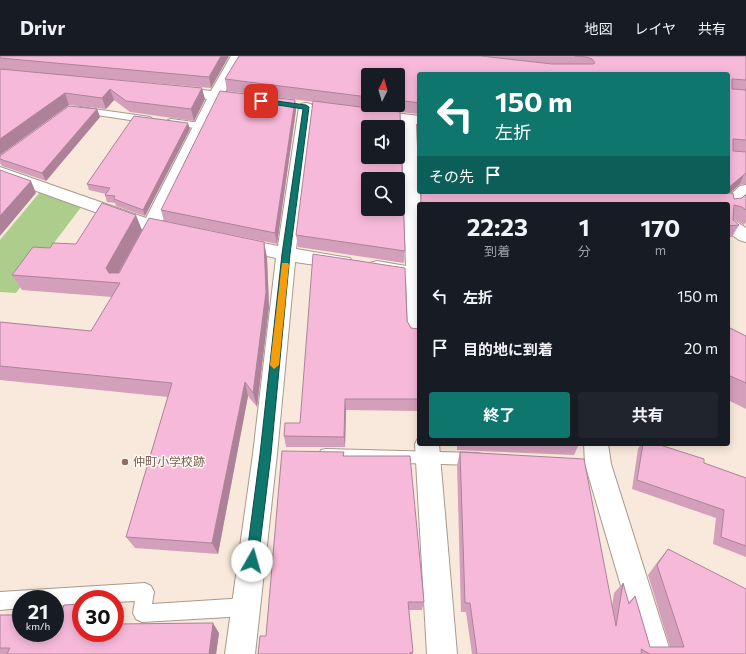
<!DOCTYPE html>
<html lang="ja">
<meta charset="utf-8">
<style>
:root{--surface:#171b24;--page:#20242c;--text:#f1f3f6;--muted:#9ea1a6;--line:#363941;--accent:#0f766e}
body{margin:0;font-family:Commissioner,"Noto Sans JP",sans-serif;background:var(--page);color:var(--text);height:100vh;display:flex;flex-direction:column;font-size:15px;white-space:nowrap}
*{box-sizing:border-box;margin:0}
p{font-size:13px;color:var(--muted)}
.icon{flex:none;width:22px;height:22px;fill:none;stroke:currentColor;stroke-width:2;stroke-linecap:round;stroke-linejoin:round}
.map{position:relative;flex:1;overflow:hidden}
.details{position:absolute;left:417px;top:146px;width:313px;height:244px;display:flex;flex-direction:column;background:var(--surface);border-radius:4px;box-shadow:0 2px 10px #0003}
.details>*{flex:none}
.hud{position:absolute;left:417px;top:16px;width:313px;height:122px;border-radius:4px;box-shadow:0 2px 10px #0003;background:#0f766e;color:#fff;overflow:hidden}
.needle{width:26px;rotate:5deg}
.tools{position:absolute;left:361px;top:12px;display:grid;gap:8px}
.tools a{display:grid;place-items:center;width:44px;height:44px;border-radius:4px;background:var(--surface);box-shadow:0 2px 10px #0003;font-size:20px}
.speed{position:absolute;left:12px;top:534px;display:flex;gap:8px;font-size:20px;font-weight:700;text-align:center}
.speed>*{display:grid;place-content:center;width:52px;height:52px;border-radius:50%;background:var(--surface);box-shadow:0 2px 10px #0003;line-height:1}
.speed small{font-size:10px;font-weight:400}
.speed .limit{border:6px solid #d22;background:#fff;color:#111}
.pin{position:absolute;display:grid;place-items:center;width:34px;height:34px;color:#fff;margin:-17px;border-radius:8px;box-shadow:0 2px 6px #0006}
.me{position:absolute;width:44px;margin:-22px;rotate:7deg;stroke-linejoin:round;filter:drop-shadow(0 0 3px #0008)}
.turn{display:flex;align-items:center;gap:14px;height:84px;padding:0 12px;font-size:18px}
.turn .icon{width:52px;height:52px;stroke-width:2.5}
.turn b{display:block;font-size:28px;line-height:34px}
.then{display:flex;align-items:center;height:38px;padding:0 12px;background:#0003;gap:8px;font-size:15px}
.eta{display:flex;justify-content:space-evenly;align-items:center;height:68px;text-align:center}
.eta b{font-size:24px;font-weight:700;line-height:28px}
.primary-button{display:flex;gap:8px;margin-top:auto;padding:8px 12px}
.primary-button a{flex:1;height:46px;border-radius:4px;background:var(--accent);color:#fff;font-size:16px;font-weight:700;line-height:46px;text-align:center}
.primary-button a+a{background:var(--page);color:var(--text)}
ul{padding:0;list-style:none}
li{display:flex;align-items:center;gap:12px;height:52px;padding:0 12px}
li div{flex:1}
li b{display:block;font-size:15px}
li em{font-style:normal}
header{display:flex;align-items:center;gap:24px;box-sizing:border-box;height:56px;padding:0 20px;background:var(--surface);border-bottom:1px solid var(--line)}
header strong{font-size:19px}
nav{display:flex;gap:22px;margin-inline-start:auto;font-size:14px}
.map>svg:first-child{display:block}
</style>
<header>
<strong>Drivr</strong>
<nav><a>地図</a><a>レイヤ</a><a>共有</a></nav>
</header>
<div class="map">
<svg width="746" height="598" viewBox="0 0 746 598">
<rect width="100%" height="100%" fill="#f9e9dc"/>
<polygon fill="#adcd8d" points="40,136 82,150 16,237 0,236 0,184"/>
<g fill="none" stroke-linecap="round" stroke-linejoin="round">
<defs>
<g id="lane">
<polygon points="80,51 150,61 154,64 150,67 77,56 76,54"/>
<polygon points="171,63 201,67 205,70 201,73 168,68 167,66 168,64"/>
<polygon points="326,393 477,397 482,398 484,403 482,408 477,409 326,405 321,404 319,399 321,394"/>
<polygon points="145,527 151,530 154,536 152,548 246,542 252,545 255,551 252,557 246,560 142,566 136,563 133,557 135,545 115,546 115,543 81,543 81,548 55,550 55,543 21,543 21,552 0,554 0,536"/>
</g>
<g id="street">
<polygon points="231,0 245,0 225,36 252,40 254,43 252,46 247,47 221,44 162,167 180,171 183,175 180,179 174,181 145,174 0,122 0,111 146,162 207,43 174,39 169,38 167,35 169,32 174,31 211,35"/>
<polygon points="306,47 311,48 313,51 296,193 343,201 350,202 353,207 350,212 343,213 295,206 277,398 255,598 225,598 253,398 276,202 230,192 228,188 230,184 237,182 278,190 299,51 301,48"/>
<polygon points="371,54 419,60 419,68 416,68 419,136 420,136 421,148 419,148 419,284 411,282 408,276 406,223 370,217 367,212 370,207 377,205 406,210 401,66 366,61 364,58 366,55"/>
<polygon points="746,129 746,143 734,153 728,154 728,148 720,148 740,130"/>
<polygon points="728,162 734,164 746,172 746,186 739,184 728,176"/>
<polygon points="419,380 419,388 439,388 457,598 427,598 415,388"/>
<polygon points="584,388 608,388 611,408 671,598 641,598 585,408"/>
</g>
</defs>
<use href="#lane" stroke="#a8998d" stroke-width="2"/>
<use href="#street" stroke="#a8998d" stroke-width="2"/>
<use href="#lane" fill="#fff" fill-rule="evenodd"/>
<use href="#street" fill="#fff" fill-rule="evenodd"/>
</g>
<g fill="#d49fbb" fill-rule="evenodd">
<polygon points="0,0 229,0 211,32 74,20 205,43 194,65 130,56 114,44 106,53 69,49 0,99"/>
<path d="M239 0H746V128L739 129 729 137 734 143 742 142 746 138V166L744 169 733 162V164L739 169 732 181H728V148H421V136H565V137H581V136H692L694 137H697L694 136H728V18H419V102L418 70V58L400 56 405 195 404 207 298 191 296 179 348 50 227 35 225 23ZM368 19H398V49H368Z"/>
<polygon points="295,44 296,54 277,188 164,165 161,154"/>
<polygon points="97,53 100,61 46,125 2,110 0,107 0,100"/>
<polygon points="190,73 145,160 116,150 115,147 107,146 105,139 106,138 89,134 87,128"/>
<polygon points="142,174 264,186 267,202 269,251 257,351 248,340 218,498 135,492 126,481 168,341 0,324 0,266 91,275 112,241 22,234 12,219 50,192 76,188"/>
<polygon points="407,265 411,272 419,273 419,355 346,354 345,391 286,391 284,380 300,367"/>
<polygon points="728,271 746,280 746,353 728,344"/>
<polygon points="457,388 579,388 574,399 457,394"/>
<polygon points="641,388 657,388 704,407 746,422 746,501 713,488 716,462 632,433 638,393"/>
<polygon points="344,396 344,400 424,546 422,554 409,554 413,598 258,598 266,580"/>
<polygon points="460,396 612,550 614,537 623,527 628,547 635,540 650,591 670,591 648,519 659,504 668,493 746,598 472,598 466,556 461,556 457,409"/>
<polygon points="122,557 120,568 219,577 216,598 0,598 0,559"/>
</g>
<g fill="#ad8299">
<polygon points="221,0 229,0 211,32 209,21"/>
<polygon points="202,32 205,43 194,65 191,53"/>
<polygon points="110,33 114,44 106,53 102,42"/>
<polygon points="65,37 69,49 0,99 0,83"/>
<polygon points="295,44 296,54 277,188 275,177"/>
<polygon points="97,53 100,61 46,125 42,117"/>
<polygon points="188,67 190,73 145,160 143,154"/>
<polygon points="745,117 739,129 719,147 725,136 728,136 728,132"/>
<polygon points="31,125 36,137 0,180 0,160"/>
<polygon points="136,159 142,174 113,226 106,212"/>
<polygon points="264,186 267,202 269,251 257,351 253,337"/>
<polygon points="245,326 248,340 218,498 212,487"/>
<polygon points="345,343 346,354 345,391 344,381"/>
<polygon points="115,550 122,557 118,578 115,575"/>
<polygon points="213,567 219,577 216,598 209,598"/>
</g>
<g fill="#f7b9da" stroke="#ad8299" fill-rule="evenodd">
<polygon points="0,0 221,0 209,21 0,2"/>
<polygon points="239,0 481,0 552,8 593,8 595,7 592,3 586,1 574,0 746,0 746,24 732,23 732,33 746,34 746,84 733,83 733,95 746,96 746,117 728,132 728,18 419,18 419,47 398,44 398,19 368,19 368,41 225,23"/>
<polygon points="0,13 202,32 191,53 126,45 110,33 102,42 65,37 0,83"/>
<polygon points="220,35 295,44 275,177 161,154"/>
<path d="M313 45 400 56 405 195 296 179ZM368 71H398V101H368ZM368 123H398V153H368Z"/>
<polygon points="69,50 97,53 42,117 0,103 0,100"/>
<polygon points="418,58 419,58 419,74"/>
<polygon points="134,60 188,67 143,154 114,143 115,140 105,139 110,132 87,128"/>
<polygon points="0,114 31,125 0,160"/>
<polygon points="423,136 565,136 565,137 586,137 586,136 692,136 694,137 714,137 716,136 726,136 726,137 733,137 734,143 742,142 746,138 746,154 742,151 734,149 733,164 739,169 728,170 728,148 421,148 421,137"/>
<polygon points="102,147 136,159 106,212 109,217 119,217 149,162 264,186 266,236 253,337 245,326 212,487 126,481 172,327 0,310 0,266 91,275 120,227 12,219 33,191 50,192 53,187 76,188"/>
<polygon points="313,198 405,212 407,265 411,272 419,273 419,343 345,343 344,381 284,380 285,367 300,367"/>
<polygon points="728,271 746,280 746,327 728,319"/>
<polygon points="643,388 657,388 704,403 704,407 746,422 746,490 721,481 724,454 637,424"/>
<polygon points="282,395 344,396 343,400 410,400 424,546 408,546 413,596 410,597 410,598 258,598 260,580 266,580"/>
<polygon points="460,396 584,403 616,570 623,527 629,548 635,540 650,591 684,591 657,509 668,493 746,533 746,598 650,598 641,593 642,598 477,598 470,547 465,547"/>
<polygon points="81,548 81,577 115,577 115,568 213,567 209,598 7,598 10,592 0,592 0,559 21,559 21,577 55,577 55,558 61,558 64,549"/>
</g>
<polygon fill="#0f766e" stroke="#0a4d48" points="261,43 306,49 309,51 290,198 271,398 258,505 256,509 252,511 248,509 246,505 260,398 282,198 303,53 259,46 258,45"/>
<polygon fill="#f59e0b" points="282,207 288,207 289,209 279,309 274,313 270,309"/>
<circle fill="#8d6e63" stroke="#fef8f2" stroke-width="1.5" cx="125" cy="406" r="4"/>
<g text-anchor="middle" stroke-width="3" stroke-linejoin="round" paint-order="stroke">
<g font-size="12" fill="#785e54" stroke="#fef8f2" text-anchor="start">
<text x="133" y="410">仲町小学校跡</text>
</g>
</g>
</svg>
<div class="tools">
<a><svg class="needle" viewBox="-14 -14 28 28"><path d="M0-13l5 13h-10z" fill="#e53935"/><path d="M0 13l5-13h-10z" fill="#9ea1a6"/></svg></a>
<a><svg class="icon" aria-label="sound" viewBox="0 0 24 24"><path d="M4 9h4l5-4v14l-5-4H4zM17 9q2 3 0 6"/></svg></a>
<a><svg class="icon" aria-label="search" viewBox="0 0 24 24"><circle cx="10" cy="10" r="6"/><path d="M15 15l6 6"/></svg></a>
</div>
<div class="speed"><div>21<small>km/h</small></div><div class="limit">30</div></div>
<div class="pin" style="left:261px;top:45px;background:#d93025"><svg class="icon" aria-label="arrive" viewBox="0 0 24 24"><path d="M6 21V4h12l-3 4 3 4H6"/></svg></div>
<svg class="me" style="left:252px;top:505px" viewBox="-20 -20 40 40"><circle r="19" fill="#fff"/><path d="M0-13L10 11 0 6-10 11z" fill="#0f766e"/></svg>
<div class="hud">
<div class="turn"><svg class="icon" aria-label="left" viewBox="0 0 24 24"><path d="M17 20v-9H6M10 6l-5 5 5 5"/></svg><div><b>150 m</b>左折</div></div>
<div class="then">その先<svg class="icon" aria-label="arrive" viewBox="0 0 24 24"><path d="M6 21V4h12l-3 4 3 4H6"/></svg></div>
</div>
<section class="details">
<div class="eta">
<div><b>22:23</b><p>到着</p></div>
<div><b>1</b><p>分</p></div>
<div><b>170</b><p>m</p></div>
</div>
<ul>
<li><svg class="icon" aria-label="left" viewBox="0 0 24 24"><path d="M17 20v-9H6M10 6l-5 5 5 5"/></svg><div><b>左折</b></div><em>150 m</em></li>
<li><svg class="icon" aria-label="arrive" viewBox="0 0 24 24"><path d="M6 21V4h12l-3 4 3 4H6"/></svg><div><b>目的地に到着</b></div><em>20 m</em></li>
</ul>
<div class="primary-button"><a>終了</a><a>共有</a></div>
</section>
</div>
